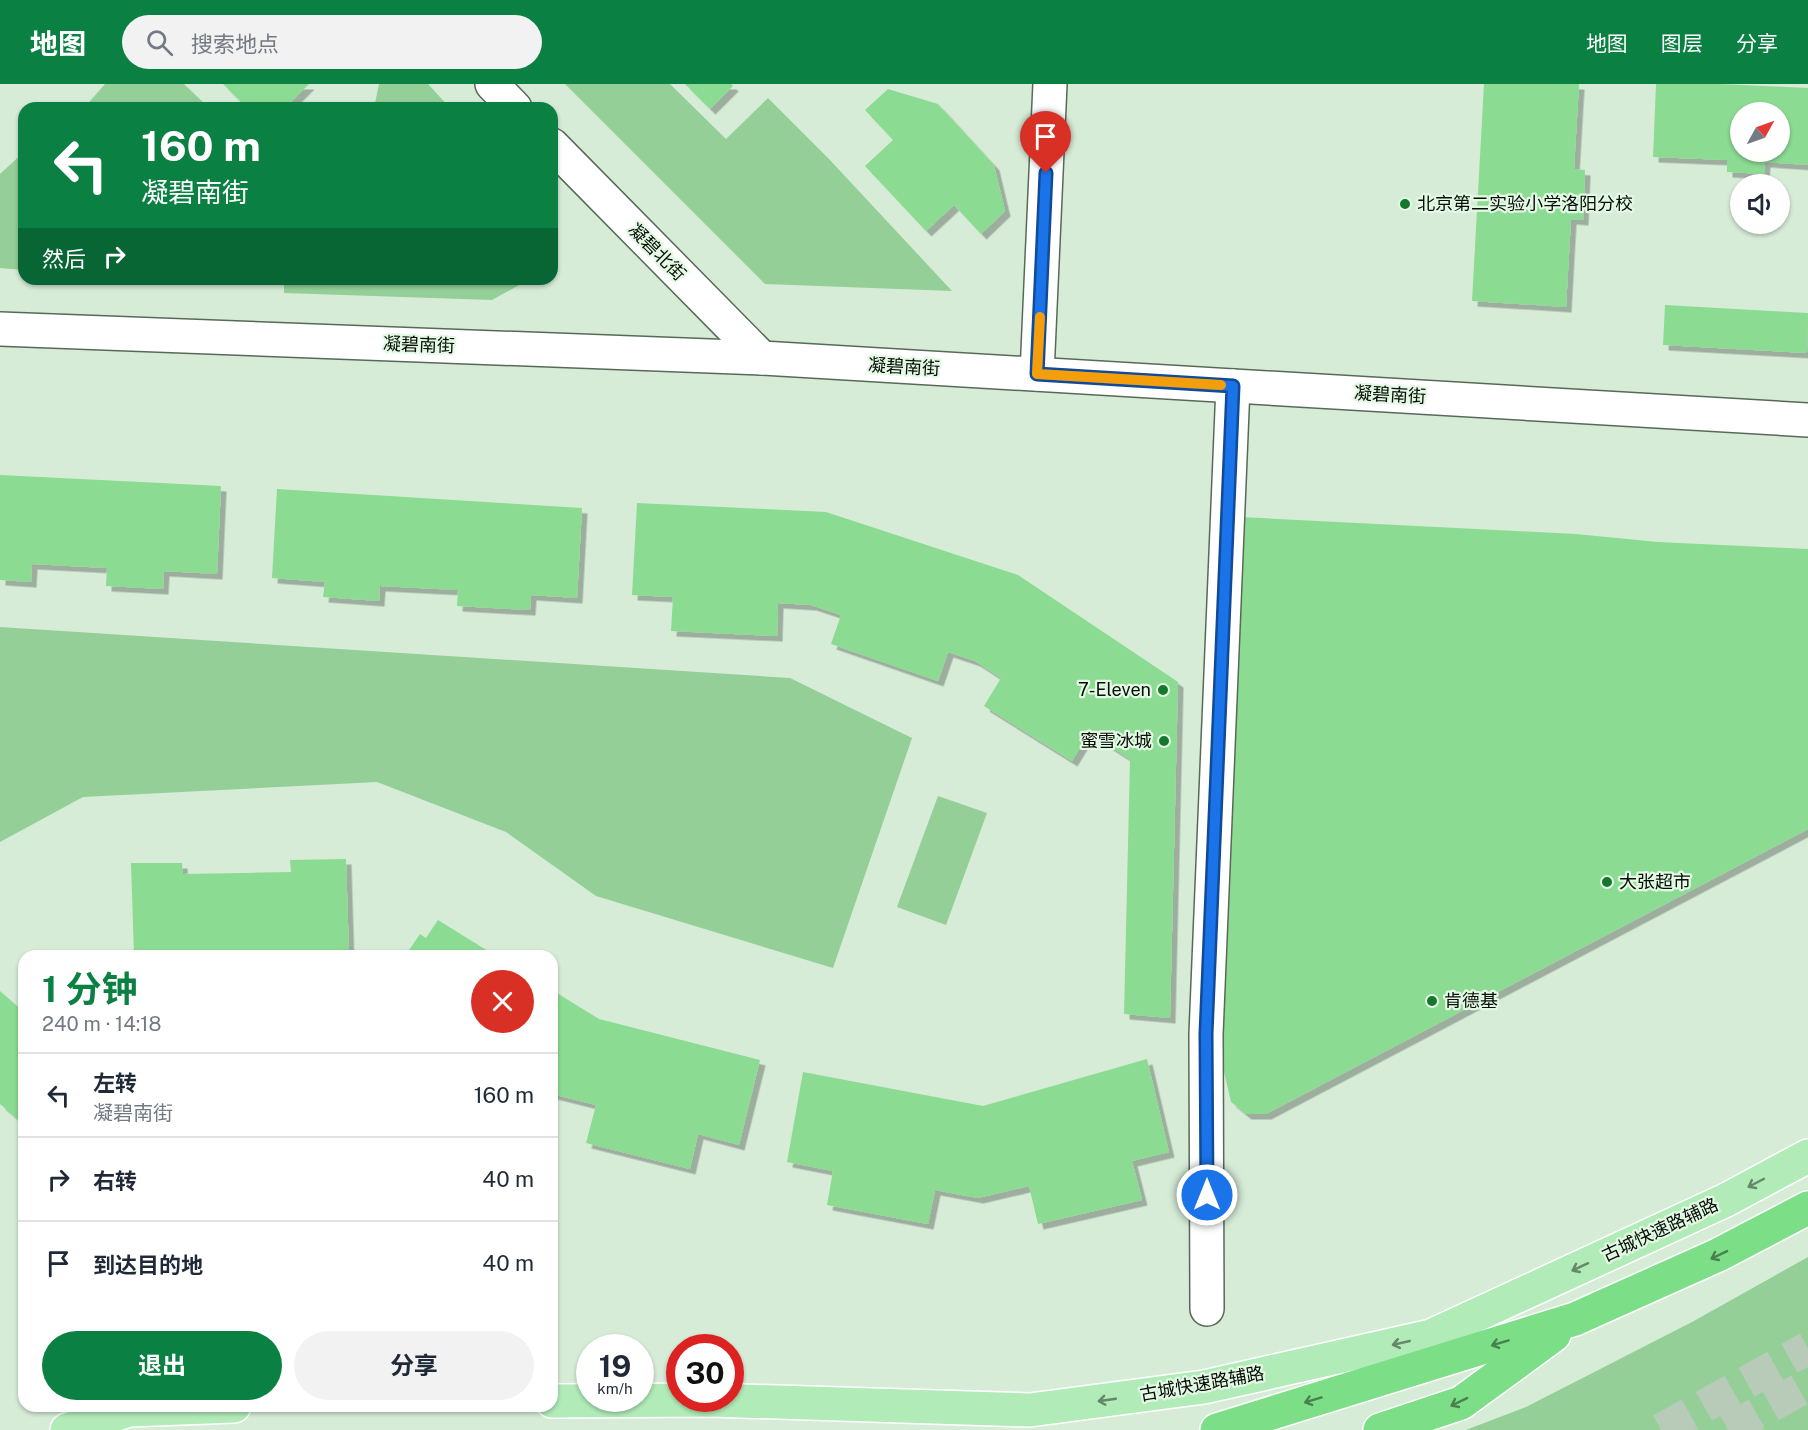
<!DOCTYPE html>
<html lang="zh">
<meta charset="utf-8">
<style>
:root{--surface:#fff;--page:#f2f2f3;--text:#1f2937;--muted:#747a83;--line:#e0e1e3;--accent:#0b8043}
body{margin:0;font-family:"Public Sans","Noto Sans SC",sans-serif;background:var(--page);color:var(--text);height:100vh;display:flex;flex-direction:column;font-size:22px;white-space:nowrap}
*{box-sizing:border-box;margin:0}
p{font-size:20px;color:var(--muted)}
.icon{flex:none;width:33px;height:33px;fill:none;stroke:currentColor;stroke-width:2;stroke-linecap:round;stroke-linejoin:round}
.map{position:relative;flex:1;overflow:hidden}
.drawer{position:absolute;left:18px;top:866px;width:540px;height:462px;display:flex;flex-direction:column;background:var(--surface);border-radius:18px;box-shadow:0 2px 4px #0004}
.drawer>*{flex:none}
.guide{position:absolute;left:18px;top:18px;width:540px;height:183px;border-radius:18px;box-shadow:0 2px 4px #0004;background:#0b8043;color:#fff;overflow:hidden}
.needle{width:39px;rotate:50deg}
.buttons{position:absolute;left:1730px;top:18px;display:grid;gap:12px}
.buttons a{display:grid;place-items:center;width:60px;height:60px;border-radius:50%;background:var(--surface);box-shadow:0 2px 4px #0004;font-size:30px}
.speed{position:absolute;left:576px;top:1250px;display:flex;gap:12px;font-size:30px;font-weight:700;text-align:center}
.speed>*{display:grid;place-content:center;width:78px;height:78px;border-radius:50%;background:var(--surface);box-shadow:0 2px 4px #0004;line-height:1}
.speed small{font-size:15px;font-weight:400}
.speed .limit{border:9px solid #d22;background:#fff;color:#111}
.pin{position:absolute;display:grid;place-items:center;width:51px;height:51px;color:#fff;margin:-62px -26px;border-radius:50% 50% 50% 0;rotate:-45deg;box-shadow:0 0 6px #0007}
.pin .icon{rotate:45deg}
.me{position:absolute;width:66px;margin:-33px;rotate:0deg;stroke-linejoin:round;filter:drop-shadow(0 0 4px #0008)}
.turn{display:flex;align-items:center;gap:21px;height:126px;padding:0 24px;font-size:27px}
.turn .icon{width:78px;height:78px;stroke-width:2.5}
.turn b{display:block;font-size:42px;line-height:51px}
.then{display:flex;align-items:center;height:57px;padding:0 24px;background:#0003;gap:12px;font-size:22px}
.round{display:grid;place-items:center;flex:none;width:63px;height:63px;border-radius:32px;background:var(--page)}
.headline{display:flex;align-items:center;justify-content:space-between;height:102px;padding:0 24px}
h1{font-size:36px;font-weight:700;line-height:45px;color:var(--accent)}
.cta{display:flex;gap:12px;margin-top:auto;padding:12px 24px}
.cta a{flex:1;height:69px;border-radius:36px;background:var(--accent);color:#fff;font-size:24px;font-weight:700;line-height:69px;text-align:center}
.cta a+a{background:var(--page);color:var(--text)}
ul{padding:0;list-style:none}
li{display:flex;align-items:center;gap:18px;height:84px;padding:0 24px;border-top:2px solid var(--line)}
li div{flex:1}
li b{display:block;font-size:22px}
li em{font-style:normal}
header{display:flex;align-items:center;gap:36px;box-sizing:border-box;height:84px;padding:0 30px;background:var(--accent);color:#fff}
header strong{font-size:28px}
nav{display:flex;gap:33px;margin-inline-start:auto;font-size:21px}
.search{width:420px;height:54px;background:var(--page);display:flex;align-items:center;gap:15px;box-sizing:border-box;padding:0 21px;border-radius:33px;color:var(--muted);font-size:22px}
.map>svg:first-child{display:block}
</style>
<header>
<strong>地图</strong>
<div class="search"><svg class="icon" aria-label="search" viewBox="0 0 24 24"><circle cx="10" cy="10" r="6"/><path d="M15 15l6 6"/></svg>搜索地点</div>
<nav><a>地图</a><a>图层</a><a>分享</a></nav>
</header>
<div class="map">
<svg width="1808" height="1346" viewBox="0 0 1808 1346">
<defs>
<filter id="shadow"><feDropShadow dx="5.5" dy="5.5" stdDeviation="0" flood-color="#0004"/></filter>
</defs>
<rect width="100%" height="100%" fill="#d6ecd7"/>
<g fill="#94cf98">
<polygon points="105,0 184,0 209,24 84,24"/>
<polygon points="379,0 428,0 450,24 374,24"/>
<polygon points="565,0 670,0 726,55 768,14 829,75 952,207 765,200"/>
<polygon points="24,68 24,186 0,184 0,90"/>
<polygon points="284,195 530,195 492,216 284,209"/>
<polygon points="0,543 790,594 912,654 833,884 596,812 506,748 377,698 83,713 0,758"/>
<polygon points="938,712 987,729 946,841 897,823"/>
<polygon points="1808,1173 1808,1346 1466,1346 1526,1323 1692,1238"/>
</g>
<g fill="#8cdb93" fill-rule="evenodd" filter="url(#shadow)">
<polygon points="223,0 309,0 285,24 247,24"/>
<polygon points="685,0 731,0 733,2 710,25"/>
<polygon points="1484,0 1579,0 1574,85 1585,86 1583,136 1571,135 1566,223 1472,217"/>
<path d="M1656 0H1720L1808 4V81L1765 78 1764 90 1727 88V76L1653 73ZM1740 28H1779V68H1740Z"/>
<polygon points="888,5 938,20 994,81 1005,127 981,150 954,121 926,147 865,82 893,56 865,26"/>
<polygon points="1665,221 1808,229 1807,269 1663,261"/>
<polygon points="0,391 221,402 217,490 164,487 163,505 106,502 107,484 32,480 31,498 0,496"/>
<polygon points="277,405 582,424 577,514 531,511 530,526 457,522 458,506 380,502 379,517 323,513 325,498 272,494"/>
<polygon points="637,419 826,428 1018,491 1178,598 1170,934 1124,930 1130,675 1089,649 1072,677 984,622 1001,594 975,577 948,568 938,597 831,560 841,531 811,521 778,519 777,552 671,547 673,513 632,511"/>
<polygon points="1240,433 1576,450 1658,458 1808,465 1808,745 1266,1030 1246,1030 1231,1018 1216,953"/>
<polygon points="346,775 349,872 134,872 131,779 182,779 183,790 291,788 290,776"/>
<polygon points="438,836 496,872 405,872 420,850 426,854"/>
<polygon points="552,906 599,935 760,976 739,1061 698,1050 690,1085 586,1059 596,1021 552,1010"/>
<polygon points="0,907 24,928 24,1041 0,1020"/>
<polygon points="1147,975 1169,1068 1132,1077 1142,1116 1038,1140 1029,1102 978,1114 935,1106 928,1140 827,1121 833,1087 787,1078 803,988 983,1022"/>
</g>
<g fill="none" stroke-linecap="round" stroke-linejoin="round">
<g stroke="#b7cbb8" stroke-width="33" stroke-dasharray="33 16" stroke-linecap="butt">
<polyline points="1661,1346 1808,1264"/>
<polyline points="1728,1346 1808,1301"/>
</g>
<defs>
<g id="street">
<polyline points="492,0 515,24"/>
<polyline points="552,61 762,274"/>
<polyline points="0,245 762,274 1808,336"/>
<polyline points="1037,290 1050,0"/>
<polyline points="1207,1225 1206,950 1233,302"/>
</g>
<g id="primary">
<polyline points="552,1317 711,1316 1030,1326 1204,1303 1431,1252 1726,1116 1808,1072"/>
<polyline points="67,1346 129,1326 234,1322"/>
</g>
<g id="highway">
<polyline points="1217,1346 1575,1235 1718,1171 1808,1124"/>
<polyline points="1380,1346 1461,1319 1554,1251"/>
</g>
</defs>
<use href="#street" stroke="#576a58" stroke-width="36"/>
<use href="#primary" stroke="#fff" stroke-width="36"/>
<use href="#highway" stroke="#fff" stroke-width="36"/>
<use href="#street" stroke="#fff" stroke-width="33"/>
<use href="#primary" stroke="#b1ebb8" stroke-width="33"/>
<use href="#highway" stroke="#7dde88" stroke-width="33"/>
</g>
<defs><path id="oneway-shaft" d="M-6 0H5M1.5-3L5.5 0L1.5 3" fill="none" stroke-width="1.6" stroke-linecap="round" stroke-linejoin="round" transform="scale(1.5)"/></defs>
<g stroke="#648868">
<use href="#oneway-shaft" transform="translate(1756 1099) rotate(152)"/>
<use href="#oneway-shaft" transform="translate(1580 1183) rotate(155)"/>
<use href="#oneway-shaft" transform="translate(1401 1259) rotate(167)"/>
<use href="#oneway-shaft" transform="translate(1107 1316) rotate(172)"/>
</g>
<g stroke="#48804e">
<use href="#oneway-shaft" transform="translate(1719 1171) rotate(154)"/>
<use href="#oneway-shaft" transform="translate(1500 1259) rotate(163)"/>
<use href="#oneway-shaft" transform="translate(1313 1316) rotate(163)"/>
<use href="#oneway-shaft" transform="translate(1459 1318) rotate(154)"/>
</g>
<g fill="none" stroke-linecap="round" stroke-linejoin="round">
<defs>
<polyline id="route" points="1046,89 1037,290 1233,302 1206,950 1207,1111"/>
</defs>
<use href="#route" stroke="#114b97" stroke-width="15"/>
<use href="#route" stroke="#1a73e8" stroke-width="10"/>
<polyline stroke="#f59e0b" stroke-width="10" points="1040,233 1037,290 1221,301"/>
</g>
<g fill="#14792c" stroke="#e3f9e4" stroke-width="2">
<circle cx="1405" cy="120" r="6"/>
<circle cx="1163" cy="606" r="6"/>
<circle cx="1164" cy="657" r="6"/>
<circle cx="1607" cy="798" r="6"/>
<circle cx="1432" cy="917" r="6"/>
</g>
<g text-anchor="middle" stroke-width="4.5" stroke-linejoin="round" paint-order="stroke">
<g font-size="18" fill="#070e07" stroke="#e3f9e4" text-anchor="start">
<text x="1417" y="126">北京第二实验小学洛阳分校</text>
<text x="1151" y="612" text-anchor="end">7-Eleven</text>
<text x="1152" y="663" text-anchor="end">蜜雪冰城</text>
<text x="1619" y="804">大张超市</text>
<text x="1444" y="923">肯德基</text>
</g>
<g font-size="18" fill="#070e07" stroke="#e3f9e4">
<text transform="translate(657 168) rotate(45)" y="6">凝碧北街</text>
<text transform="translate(419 261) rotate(2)" y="6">凝碧南街</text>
<text transform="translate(904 283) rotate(3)" y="6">凝碧南街</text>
<text transform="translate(1390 311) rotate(3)" y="6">凝碧南街</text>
<text transform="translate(1660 1146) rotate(-25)" y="6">古城快速路辅路</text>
<text transform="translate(1202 1300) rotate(-10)" y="6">古城快速路辅路</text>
</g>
</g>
</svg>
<div class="buttons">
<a><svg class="needle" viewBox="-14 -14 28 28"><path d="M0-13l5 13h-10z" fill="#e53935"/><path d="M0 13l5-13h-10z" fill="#747a83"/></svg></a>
<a><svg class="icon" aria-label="sound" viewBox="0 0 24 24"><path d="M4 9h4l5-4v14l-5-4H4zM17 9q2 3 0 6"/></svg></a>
</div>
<div class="speed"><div>19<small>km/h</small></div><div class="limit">30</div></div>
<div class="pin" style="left:1046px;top:89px;background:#d93025"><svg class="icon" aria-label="arrive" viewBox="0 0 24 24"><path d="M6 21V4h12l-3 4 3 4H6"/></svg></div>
<svg class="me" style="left:1207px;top:1111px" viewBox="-20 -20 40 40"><circle r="17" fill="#1a73e8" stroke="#fff" stroke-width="3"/><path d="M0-11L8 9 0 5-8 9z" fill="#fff"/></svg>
<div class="guide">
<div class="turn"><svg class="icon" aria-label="left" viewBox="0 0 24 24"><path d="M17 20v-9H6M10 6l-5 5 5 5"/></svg><div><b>160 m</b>凝碧南街</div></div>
<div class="then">然后<svg class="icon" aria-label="right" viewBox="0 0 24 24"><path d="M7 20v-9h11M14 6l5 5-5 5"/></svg></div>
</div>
<section class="drawer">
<div class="headline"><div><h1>1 分钟</h1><p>240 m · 14:18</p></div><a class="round" style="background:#d93025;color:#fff"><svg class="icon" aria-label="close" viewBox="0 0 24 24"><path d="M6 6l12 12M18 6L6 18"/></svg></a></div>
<ul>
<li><svg class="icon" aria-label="left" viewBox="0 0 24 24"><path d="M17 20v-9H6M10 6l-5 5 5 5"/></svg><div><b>左转</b><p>凝碧南街</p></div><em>160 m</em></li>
<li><svg class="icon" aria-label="right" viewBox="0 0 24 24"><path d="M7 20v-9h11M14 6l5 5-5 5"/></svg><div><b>右转</b></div><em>40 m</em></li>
<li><svg class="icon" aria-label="arrive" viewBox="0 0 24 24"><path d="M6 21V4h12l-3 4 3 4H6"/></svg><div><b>到达目的地</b></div><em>40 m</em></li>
</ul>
<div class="cta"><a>退出</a><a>分享</a></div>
</section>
</div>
